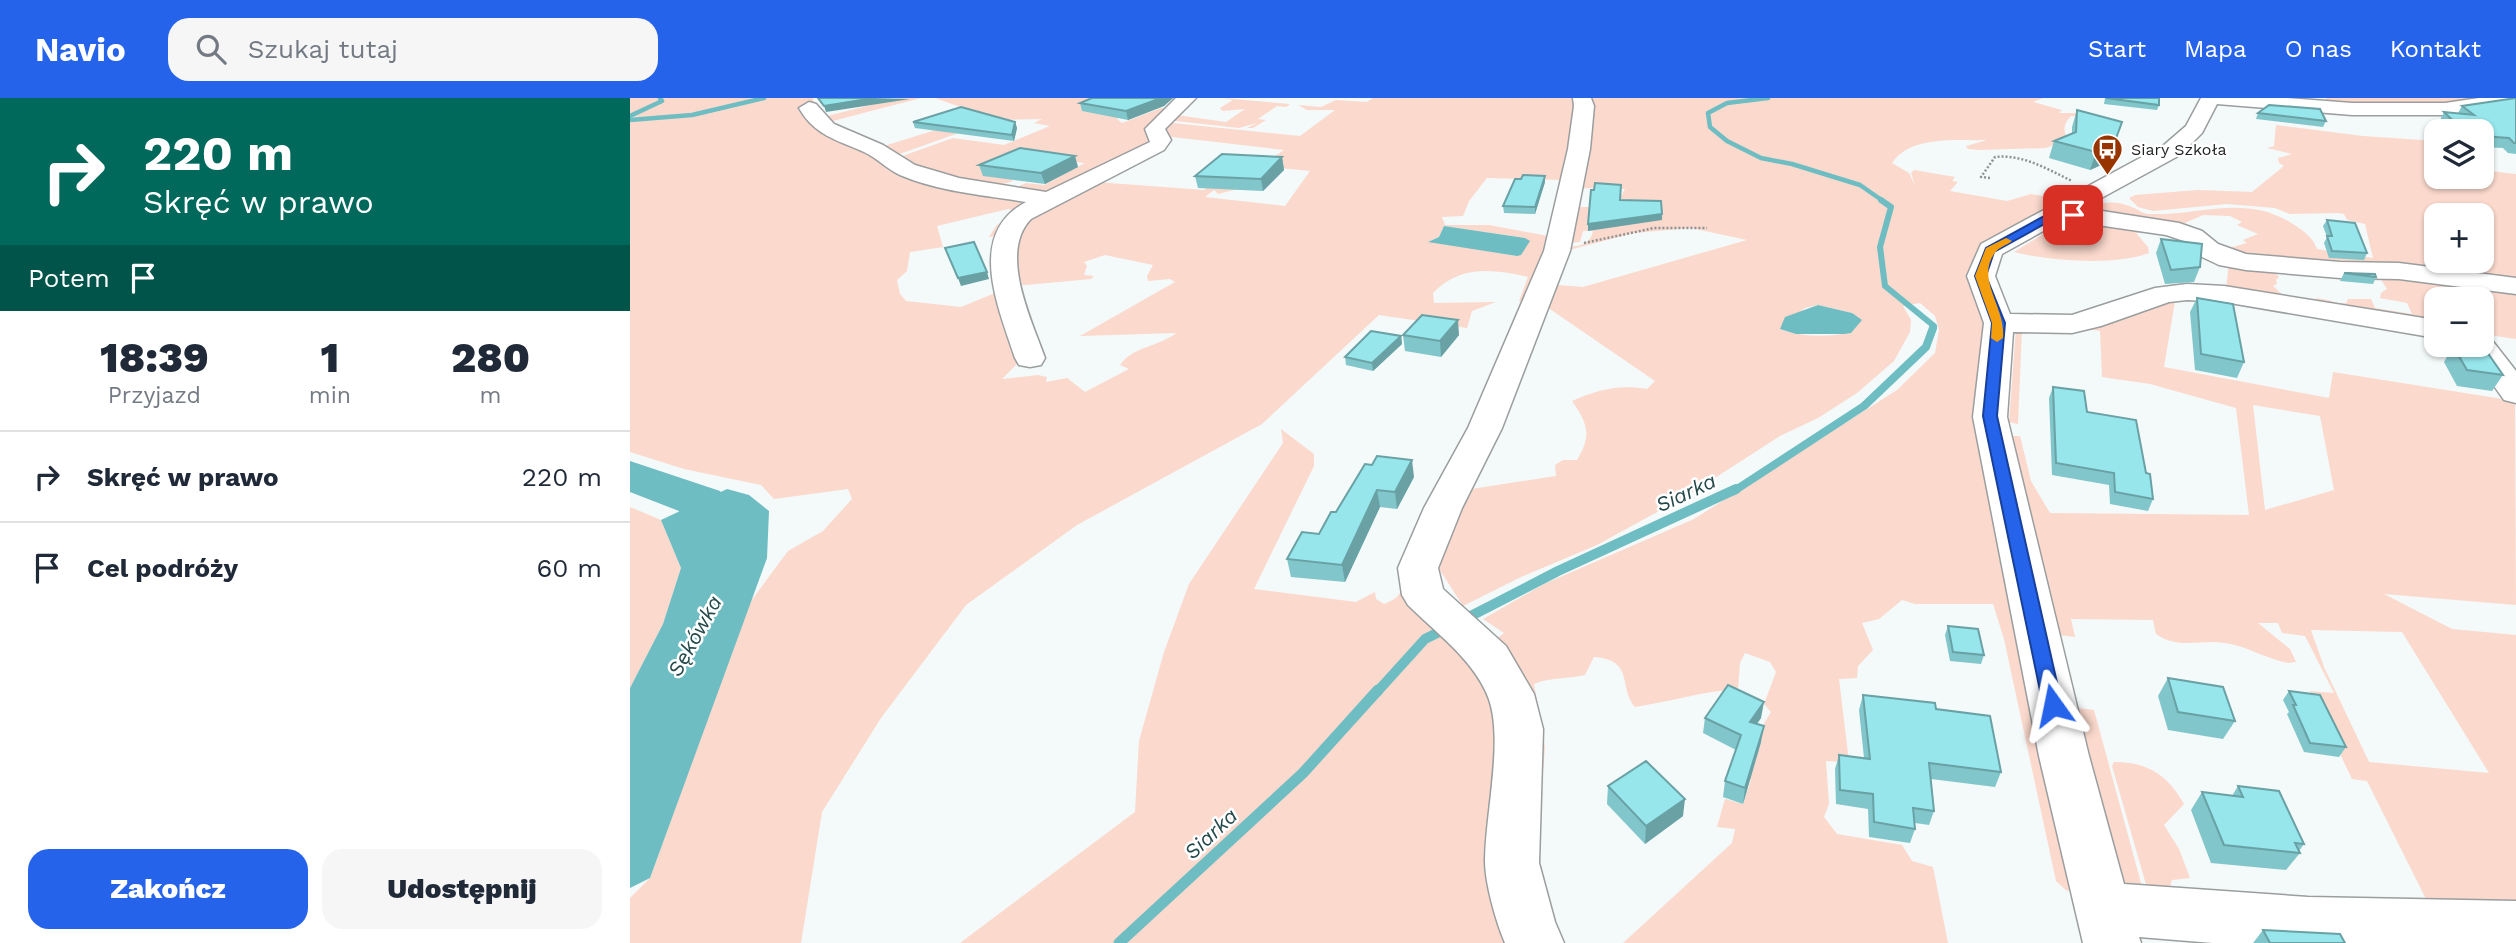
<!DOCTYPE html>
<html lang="pl">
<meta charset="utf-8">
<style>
:root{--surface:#fff;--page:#f6f6f7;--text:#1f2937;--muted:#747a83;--line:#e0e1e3;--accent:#2563eb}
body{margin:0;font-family:"Work Sans",sans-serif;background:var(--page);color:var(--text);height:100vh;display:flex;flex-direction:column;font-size:26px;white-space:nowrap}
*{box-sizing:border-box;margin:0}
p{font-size:23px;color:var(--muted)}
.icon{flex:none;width:38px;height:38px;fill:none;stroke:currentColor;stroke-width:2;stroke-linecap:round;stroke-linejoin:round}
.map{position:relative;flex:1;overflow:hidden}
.drawer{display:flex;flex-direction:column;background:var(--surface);width:630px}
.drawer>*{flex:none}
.hud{background:#00695c;color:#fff;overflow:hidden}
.controls{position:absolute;left:1794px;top:21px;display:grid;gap:14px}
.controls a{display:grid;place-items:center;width:70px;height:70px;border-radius:14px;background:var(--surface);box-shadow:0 2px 5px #0004;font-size:35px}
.pin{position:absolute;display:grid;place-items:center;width:60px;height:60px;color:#fff;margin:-30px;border-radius:14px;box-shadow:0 4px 10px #0006}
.me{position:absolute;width:77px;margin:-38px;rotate:348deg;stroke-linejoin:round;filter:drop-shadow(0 0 5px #0008)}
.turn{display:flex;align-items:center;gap:24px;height:147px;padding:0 28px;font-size:32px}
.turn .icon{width:91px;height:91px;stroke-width:2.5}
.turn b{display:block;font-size:49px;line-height:60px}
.then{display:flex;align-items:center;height:66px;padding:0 28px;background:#0003;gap:14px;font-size:26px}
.eta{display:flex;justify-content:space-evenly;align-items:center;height:119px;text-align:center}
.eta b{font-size:42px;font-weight:800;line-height:49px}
.cta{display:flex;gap:14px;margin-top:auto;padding:14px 28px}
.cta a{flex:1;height:80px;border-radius:21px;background:var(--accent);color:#fff;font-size:28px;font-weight:800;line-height:80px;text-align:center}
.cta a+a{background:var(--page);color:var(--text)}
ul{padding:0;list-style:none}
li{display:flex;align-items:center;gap:21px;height:91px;padding:0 28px;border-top:2px solid var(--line)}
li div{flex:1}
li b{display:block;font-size:26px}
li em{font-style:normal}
header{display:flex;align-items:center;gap:42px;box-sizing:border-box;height:98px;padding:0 35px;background:var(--accent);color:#fff}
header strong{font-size:33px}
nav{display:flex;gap:38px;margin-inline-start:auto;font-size:24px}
.search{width:490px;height:63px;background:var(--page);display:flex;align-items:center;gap:18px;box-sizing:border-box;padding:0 24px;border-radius:21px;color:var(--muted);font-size:26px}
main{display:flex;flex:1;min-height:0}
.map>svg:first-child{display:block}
</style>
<header>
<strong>Navio</strong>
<div class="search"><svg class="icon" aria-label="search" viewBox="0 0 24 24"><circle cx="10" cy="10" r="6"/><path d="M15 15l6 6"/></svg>Szukaj tutaj</div>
<nav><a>Start</a><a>Mapa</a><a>O nas</a><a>Kontakt</a></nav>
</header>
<main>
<section class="drawer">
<div class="hud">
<div class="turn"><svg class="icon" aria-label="right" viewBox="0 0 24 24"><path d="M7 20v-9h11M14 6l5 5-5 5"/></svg><div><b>220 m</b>Skręć w prawo</div></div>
<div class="then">Potem<svg class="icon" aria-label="arrive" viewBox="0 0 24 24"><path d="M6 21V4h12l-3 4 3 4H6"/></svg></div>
</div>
<div class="eta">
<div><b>18:39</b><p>Przyjazd</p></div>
<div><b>1</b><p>min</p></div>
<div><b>280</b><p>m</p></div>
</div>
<ul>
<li><svg class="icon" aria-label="right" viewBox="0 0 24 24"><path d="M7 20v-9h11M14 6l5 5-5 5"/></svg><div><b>Skręć w prawo</b></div><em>220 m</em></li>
<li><svg class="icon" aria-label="arrive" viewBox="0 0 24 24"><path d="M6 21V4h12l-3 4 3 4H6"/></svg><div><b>Cel podróży</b></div><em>60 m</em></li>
</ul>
<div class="cta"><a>Zakończ</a><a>Udostępnij</a></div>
</section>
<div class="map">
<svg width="1886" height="845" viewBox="0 0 1886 845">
<rect width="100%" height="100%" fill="#f4f9f9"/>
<g fill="#fbd9cd" fill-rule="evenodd">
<path d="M0 0H183L184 7 177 9 260 65 408 103 368 138 359 139 366 128 385 112 378 111 307 128 313 149 280 154 277 173 267 182 270 196 276 203 331 209 375 191 389 264 372 281 408 277 417 279 416 284 437 280 455 294 499 271 490 267C503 248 529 249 546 235L450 238 545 184 540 181 518 183 517 178 523 167 475 157 454 164 457 168 454 177 464 178 461 181 396 187 382 186 387 126 466 84 574 92 579 87 608 91 588 96 584 92 575 99 655 108 680 73 630 68 654 52 534 38 533 24 670 38 705 12H677L668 7 691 9 706 2 737 4 743 0H946L949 9 931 82 857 80 839 103 833 118 812 119 815 127H859L923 139 899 205 889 203 898 179C863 171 830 167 803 195L804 205 866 204 842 213 837 230 749 217 632 326 447 427 336 507 251 620 192 714 171 845H0V800L20 780 118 507 158 453 193 433 222 401 218 391 144 401 131 387 54 371 0 354ZM814 128 895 140 899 143 887 158 800 143 809 139Z"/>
<polygon points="269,0 291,0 195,25 187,17 197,18"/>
<path d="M305 0H495L487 21 492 25 531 10 541 12 527 43 427 97 385 90 396 85 414 87 455 65 419 61 429 56 397 51 365 64 383 83C349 96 299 73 267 60L323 40 374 47 420 28 404 25 412 21 365 22 264 58 251 49 344 20 350 16Z"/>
<polygon points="593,0 660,6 656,9 647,8 628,21 636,22 623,30 617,30 627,25 609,30 537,22 546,17 596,24 615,11 592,13 590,10 603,2"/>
<path d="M957 0H1413L1403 4 1432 12 1429 15H1457V19L1441 18C1434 25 1432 33 1438 41L1416 50 1349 52 1338 51 1336 48 1357 42C1326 43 1281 37 1262 65L1279 75 1285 87 1281 75 1284 72 1325 79 1322 83 1328 84 1320 93 1377 103 1401 96 1429 101 1445 91 1449 98 1356 152 1360 231 1353 274 1344 306 1362 419 1450 785 1437 793 1426 783 1374 541 1363 506H1285L1272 502 1249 521 1232 525 1243 552 1228 568 1227 580 1209 581 1219 664 1196 663 1199 706 1194 719 1207 736 1272 747 1282 763 1303 769 1318 845H993L1102 745 1105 731 1087 729 1095 701 1113 706 1121 682 1104 675 1141 614 1134 606 1146 574 1140 564 1115 555 1110 565 1108 591C1073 593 1039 604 1005 609 988 589 1005 562 964 559L955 577C938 581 920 579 904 586L915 649 909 727 910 776 916 833 861 545 874 535 853 521 914 486 1064 421 1267 292 1305 255 1309 232 1305 218 1290 205 1273 208 1281 222 1280 234 1264 263 1227 295 1188 320 1150 338 1060 396 967 447 891 479 833 508 806 466 835 392 926 378 925 367 933 362H947C962 337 958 326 942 303 967 292 989 286 1017 291L1025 283 914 207 937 149C950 148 960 147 963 133H953L950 144 940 145 945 109H994L987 98H991L995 91 952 90 950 107 944 106 952 59H959L960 50ZM1061 130 1117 142 953 189 927 187 939 152 1004 135ZM1188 207 1222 215 1221 234C1197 240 1173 239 1150 231L1175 210Z"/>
<polygon points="1697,0 1880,0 1810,8 1690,7"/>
<path d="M1646 27 1733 38 1806 43V79H1852V72L1886 76V186L1584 154 1617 145 1613 142 1628 136 1607 127 1612 124 1600 118 1573 117 1555 125 1538 123 1510 126 1448 115C1467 105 1482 100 1504 110 1509 112 1512 115 1518 116 1572 118 1617 94 1666 128 1676 135 1682 139 1687 151L1743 160 1735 126 1717 122 1714 116 1708 115 1660 116 1645 110 1597 106 1523 113 1508 109 1499 100 1505 97 1568 92 1622 94 1654 68 1649 65 1648 60 1662 56 1637 50 1644 48ZM1806 117H1852V163H1806Z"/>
<path d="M1440 120 1517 134 1506 135 1518 149 1519 155C1485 168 1419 163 1384 154Z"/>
<polygon points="1599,163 1643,172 1649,179 1646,182 1647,186 1643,188 1654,198 1596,192"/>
<path d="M1743 177 1886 189V241L1852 236V201H1806V226L1681 202C1692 197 1704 207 1716 205L1718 201H1741L1745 210 1782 216 1777 205 1750 200 1751 195 1757 191 1750 180Z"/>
<path d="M1546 197 1534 269 1699 300 1703 274 1885 303 1886 507 1754 496 1822 531 1886 537V812L1803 815 1737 683 1722 681 1680 593 1704 595 1675 538 1652 535 1648 525H1628L1660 551 1666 564 1658 565C1636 561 1617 548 1595 545 1571 541 1548 552 1526 536L1523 522 1441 521 1445 539 1429 537 1381 338H1390L1401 383 1420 415 1619 417 1606 310 1520 286 1472 279 1470 233 1448 230ZM1623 307 1690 318 1704 392 1635 412ZM1681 532 1772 534 1859 675 1739 664 1694 569Z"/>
<polygon points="1386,230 1392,231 1388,326 1379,324"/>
<path d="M651 331 684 356V368L624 491 726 504 745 494 746 501 754 506C764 502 771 498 773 487L768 481 775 478 846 566 871 609 890 845H330L505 714 509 643 534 554 559 486 653 345Z"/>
<polygon points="0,409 31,422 51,470 33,526 0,590"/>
<polygon points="1448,610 1464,612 1514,796 1495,792"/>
<path d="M1484 664C1517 664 1537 676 1554 706L1534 727 1549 751 1560 780 1542 782 1539 792 1517 790 1482 668Z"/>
</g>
<g fill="#6dbdc2">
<polygon points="814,128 895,140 900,143 891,157 887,158 798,144 809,139"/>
<polygon points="1188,207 1222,215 1232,222 1221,235 1214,236 1166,236 1150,231 1155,219"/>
<polygon points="97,391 119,397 139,413 137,460 20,780 0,790 0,590 33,526 51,470 31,422"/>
</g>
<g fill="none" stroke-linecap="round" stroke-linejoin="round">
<g stroke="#6dbdc2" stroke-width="4.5">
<polyline points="1138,0 1097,5 1078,15 1080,29 1097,43 1131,60 1162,66 1230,87 1253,103"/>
<polyline points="0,18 32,3 30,0"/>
<polyline points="0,22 62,17 134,0"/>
</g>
<polyline stroke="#6dbdc2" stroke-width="6" points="1251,102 1261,109 1250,149 1255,188 1304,228 1303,232"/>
<polyline stroke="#6dbdc2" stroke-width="8" points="1104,393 1234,308 1296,249 1303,230"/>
<g stroke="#6dbdc2" stroke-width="10">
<polyline points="833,522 928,473 1106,391"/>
<polyline points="747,594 795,541 817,530"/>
</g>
<polyline stroke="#6dbdc2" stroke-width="11" points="489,845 673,675 748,592"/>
<polygon fill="#6dbdc2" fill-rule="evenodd" points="0,363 90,393 97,404 115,469 107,482 88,487 69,482 61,469 49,413 0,394"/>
<defs>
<g id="minor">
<path d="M546 0H566L535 31 541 42 534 52 401 121C368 155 402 223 415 260L411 267 400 269 389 267 385 260C369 211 335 136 396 104 354 97 310 94 270 77 257 71 247 60 234 54 207 42 184 37 169 10L179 4 186 6 204 26 253 47 285 67 329 80 416 94 520 44 515 31Z"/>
<path d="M943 0H961L964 8 960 51 940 153 872 330 832 410 808 470 813 491 876 548 904 596 913 631 909 765 925 824 934 845H875C866 824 855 785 855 763 855 715 876 635 856 594 840 559 805 534 778 507L772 497 768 470 794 410 838 330 914 153 938 51 944 8Z"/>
<polygon points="1571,0 1657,0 1722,5 1815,5 1849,0 1886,0 1886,6 1815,17 1722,17 1587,6 1572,35 1550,57 1453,110 1549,125 1572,133 1588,146 1616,156 1710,164 1769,165 1886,180 1886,196 1769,181 1710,180 1616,172 1589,167 1570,158 1554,143 1536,137 1433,122 1372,156 1365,178 1380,216 1442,217 1525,190 1557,186 1594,188 1806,222 1806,240 1594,204 1557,202 1539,204 1471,228 1442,235 1383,234 1377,319 1459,658 1494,786 1678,799 1886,803 1886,845 1583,845 1509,839 1511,845 1453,845 1409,658 1343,319 1354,225 1337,178 1351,146 1534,47 1556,28"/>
<polygon points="1852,238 1861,241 1886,273 1886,305 1874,302 1835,247 1852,247"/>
</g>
</defs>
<use href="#minor" stroke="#9a9e9f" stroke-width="3"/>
<g stroke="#8f9292" stroke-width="2.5" stroke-dasharray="2 2" stroke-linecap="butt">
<path d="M1360 80 1351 79 1365 59C1393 56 1417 71 1442 83"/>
<polyline points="954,145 1024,130 1077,130"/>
</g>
<use href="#minor" fill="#fff" fill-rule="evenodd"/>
</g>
<g fill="#81c6cb">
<polygon points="462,0 543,0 534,8 498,22 452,13 450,5"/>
<polygon points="1475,0 1529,0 1529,7 1527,12 1474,6"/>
<polygon points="1886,0 1886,56 1878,55 1873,50 1852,49 1852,33 1819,33 1809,24 1814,14 1828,15 1832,8"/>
<polygon points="1447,12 1492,24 1478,64 1460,72 1419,60 1424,43 1442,35 1442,29"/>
<polygon points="1628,15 1696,23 1693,29 1626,21"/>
<polygon points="283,24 385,24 387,30 384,43 285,30"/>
<polygon points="652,59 654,72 633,93 568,90 565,78"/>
<polygon points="349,67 448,69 415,86 353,78"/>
<polygon points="915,78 915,84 905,116 874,115 873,108 891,81"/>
<polygon points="1697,122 1737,155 1734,162 1699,160 1694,145 1697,139 1693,128"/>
<polygon points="1531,141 1570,169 1564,184 1535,186 1526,155"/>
<polygon points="1714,175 1746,179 1743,186 1710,183"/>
<polygon points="1567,200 1614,264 1607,280 1565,272 1560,214"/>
<polygon points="773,237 829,237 811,259 775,253"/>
<polygon points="771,238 772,246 743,273 716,267 715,259"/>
<polygon points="1823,248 1873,277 1862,293 1827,288 1814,264"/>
<polygon points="1423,289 1457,314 1516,375 1523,401 1518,413 1480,406 1479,387 1422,377 1419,300"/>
<polygon points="735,366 784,379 767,411 750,409 715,484 661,479 657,461 689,436 706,414"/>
<polygon points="1318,528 1354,557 1351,566 1320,563 1315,537"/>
<polygon points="1538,580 1605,623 1593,641 1538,632 1528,598"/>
<polygon points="1659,593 1716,649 1709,659 1674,654 1657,616 1659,614 1653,602"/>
<polygon points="1233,597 1306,611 1371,674 1365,689 1301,681 1304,713 1299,727 1285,725 1285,731 1280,745 1239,739 1238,711 1206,706 1205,671 1209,657 1234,660 1229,612"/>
<polygon points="1075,620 1131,620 1127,626 1131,644 1113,706 1093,699 1095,683 1106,652 1073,635"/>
<polygon points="978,688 1053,718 1015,746 977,706"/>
<polygon points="1608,688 1674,746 1669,753 1670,755 1656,772 1581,765 1561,712 1572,694 1602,698"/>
<polygon points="1633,832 1715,845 1623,845"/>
</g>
<g fill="#69a1a5">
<polygon points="244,0 280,1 196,14 194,8"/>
<polygon points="531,0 543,0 534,8 498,22 496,13"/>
<polygon points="385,24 387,30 384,43 382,37"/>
<polygon points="1484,46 1478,64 1460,72 1466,54"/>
<polygon points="445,58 448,69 415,86 411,75"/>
<polygon points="652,59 654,72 633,93 631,81"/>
<polygon points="915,78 915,84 905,116 905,109"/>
<polygon points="1032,116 1032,122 958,133 958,126"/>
<polygon points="357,174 359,181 331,188 328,180"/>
<polygon points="828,222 829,237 811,259 810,243"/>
<polygon points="771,238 772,246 743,273 742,265"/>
<polygon points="782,362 784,379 767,411 765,394"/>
<polygon points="747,392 750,409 715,484 712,467"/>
<polygon points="1134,604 1131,620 1117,639 1120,624"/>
<polygon points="1134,628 1131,644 1113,706 1115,690"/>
<polygon points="1055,701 1053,718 1015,746 1016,728"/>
</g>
<g fill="#96e6ec" stroke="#69a1a5" stroke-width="2">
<polygon points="188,0 244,0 194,8"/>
<polygon points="462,0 531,0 496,13 450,5"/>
<polygon points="1476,0 1529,0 1529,7"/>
<polygon points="1886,0 1886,45 1884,45 1879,40 1852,38 1852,33 1834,33 1814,14 1844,17 1832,8"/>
<polygon points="1639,7 1690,11 1696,23 1628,15"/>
<polygon points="331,9 385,24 382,37 283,24"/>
<polygon points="1447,12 1492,24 1484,46 1466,54 1424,43 1446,34"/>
<polygon points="390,50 445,58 411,75 349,67"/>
<polygon points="592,56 652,59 631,81 565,78"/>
<polygon points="893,77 915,78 905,109 873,108 885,81 891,81"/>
<polygon points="965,85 991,87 990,102 1031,103 1032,116 958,126 961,92 964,92"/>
<polygon points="1697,122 1725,125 1737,155 1702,153 1697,138 1702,138"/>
<polygon points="1531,141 1572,146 1570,169 1541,172"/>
<polygon points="344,144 357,174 328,180 315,150"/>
<polygon points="1714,175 1745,176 1746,179"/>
<polygon points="1567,200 1603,206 1614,264 1571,256"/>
<polygon points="792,217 828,222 810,243 773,237"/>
<polygon points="741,233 771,238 742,265 715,259"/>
<polygon points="1823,248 1857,254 1873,277 1837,272"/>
<polygon points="1423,289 1454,293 1457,314 1506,322 1516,375 1520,376 1523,401 1485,394 1484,375 1426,365"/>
<polygon points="747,358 782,362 765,394 747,392 712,467 657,461 672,434 689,436 701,414 706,414 735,366 742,367"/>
<polygon points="1318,528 1348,531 1354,557 1323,554"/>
<polygon points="1538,580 1593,589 1605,623 1548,614"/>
<polygon points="1098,587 1134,604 1120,624 1134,628 1115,690 1095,683 1111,637 1075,620"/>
<polygon points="1659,593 1690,597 1716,649 1680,645 1663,607 1666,607"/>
<polygon points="1233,597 1305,605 1306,611 1360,618 1371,674 1299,665 1304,713 1283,710 1285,731 1244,724 1243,696 1210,692 1209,657 1240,661"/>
<polygon points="1016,663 1055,701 1016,728 978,688"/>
<polygon points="1608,688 1649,693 1674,746 1665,745 1670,755 1594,747 1572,694 1613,699"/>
<polygon points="1633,832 1710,836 1715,845 1640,845"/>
</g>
<polygon fill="#2563eb" stroke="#184099" stroke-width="2" points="1427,111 1448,117 1443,120 1429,118 1364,154 1356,178 1375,225 1367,318 1432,607 1430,612 1423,615 1416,612 1413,607 1353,318 1362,225 1345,178 1356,150"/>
<path fill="#f59e0b" d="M1376 140 1382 143C1377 147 1367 150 1364 156 1346 182 1376 210 1373 240L1367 244 1361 240 1362 225 1345 178 1356 150Z"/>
<defs>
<symbol id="bus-pin" viewBox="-11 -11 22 30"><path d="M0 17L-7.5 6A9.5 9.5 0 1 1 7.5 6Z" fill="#983400" stroke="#fff"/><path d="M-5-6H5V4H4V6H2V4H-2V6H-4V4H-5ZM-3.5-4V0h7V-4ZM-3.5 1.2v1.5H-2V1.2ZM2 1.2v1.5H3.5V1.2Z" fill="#fff"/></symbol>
</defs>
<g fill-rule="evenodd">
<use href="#bus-pin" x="1460" y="34" width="35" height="47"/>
</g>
<g text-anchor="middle" stroke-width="5" stroke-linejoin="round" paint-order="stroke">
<g font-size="16" fill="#1f2121" stroke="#fff" text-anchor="start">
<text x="1501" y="57">Siary Szkoła</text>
</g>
<g font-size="21" font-style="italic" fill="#23494b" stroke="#fff">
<text transform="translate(1056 395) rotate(-25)" y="7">Siarka</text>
<text transform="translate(65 538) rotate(-61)" y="7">Sękówka</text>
<text transform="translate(581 736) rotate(-43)" y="7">Siarka</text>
</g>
</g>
</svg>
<div class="controls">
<a><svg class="icon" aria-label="layers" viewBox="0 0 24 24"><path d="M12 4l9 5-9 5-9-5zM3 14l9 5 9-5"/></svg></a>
<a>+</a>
<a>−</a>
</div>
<div class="pin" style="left:1443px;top:117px;background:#d93025"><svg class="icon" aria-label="arrive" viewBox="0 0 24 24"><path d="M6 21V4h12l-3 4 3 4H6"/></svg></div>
<svg class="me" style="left:1423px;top:607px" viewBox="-20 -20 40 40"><path d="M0-17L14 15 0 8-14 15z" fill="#2563eb" stroke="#fff" stroke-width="4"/></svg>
</div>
</main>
